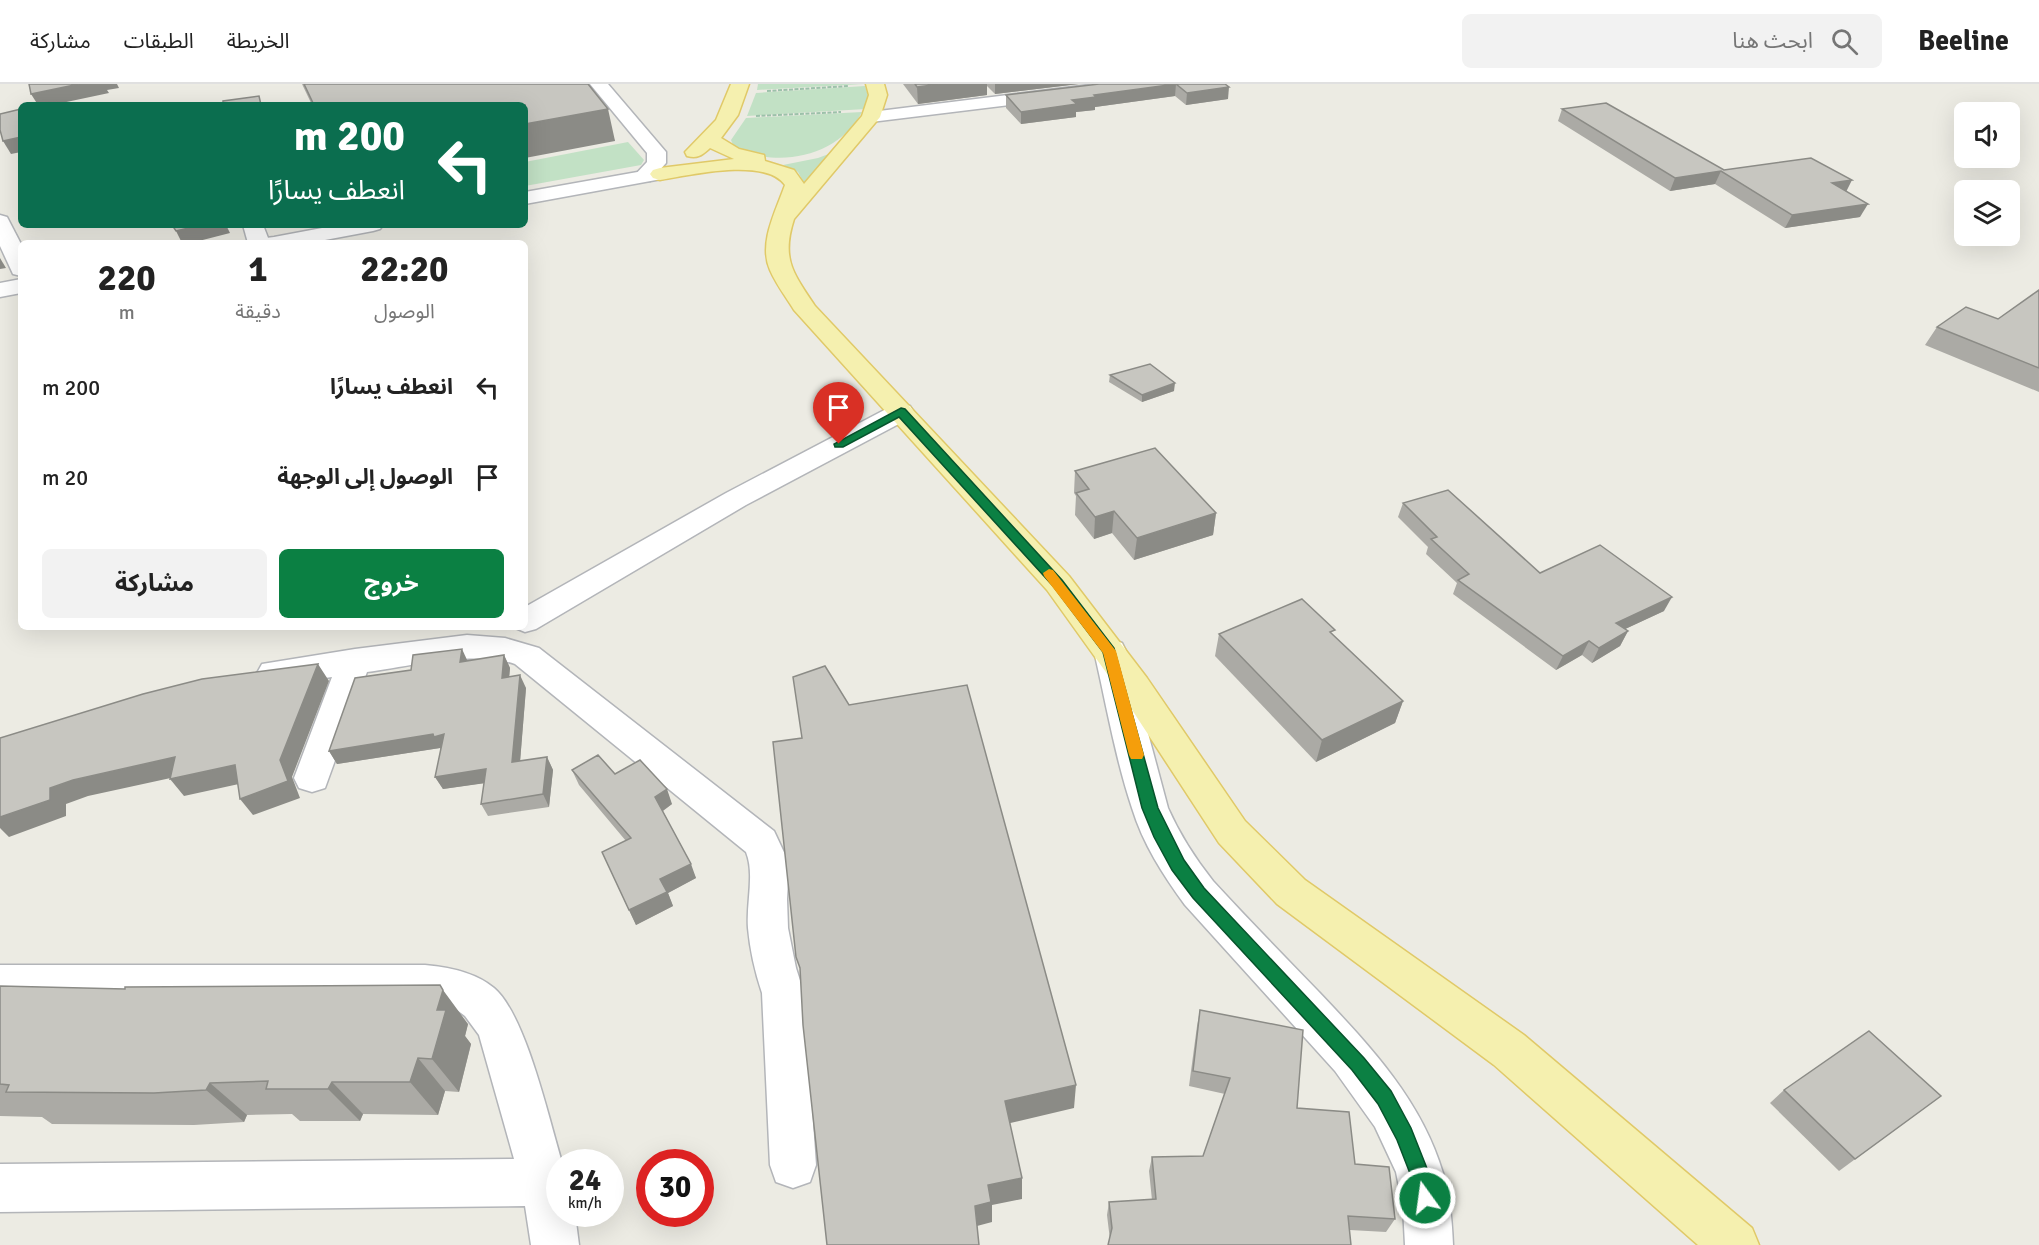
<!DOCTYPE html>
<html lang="ar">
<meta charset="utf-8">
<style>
:root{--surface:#fff;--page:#f2f2f2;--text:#222;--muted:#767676;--line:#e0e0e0;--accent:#0b8043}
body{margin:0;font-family:Signika,"Noto Sans Arabic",sans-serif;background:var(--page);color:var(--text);direction:rtl;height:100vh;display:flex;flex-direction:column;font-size:22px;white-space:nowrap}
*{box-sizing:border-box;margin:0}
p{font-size:20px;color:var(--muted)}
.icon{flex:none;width:33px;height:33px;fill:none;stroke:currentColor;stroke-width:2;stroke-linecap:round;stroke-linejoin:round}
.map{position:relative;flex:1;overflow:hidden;direction:ltr}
.drawer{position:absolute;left:18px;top:156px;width:510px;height:390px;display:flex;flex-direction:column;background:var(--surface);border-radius:9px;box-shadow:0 6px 24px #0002;direction:rtl}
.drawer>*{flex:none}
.banner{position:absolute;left:18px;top:18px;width:510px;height:126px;border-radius:9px;box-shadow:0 6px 24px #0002;direction:rtl;background:#0b6e4f;color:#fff;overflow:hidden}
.controls{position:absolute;left:1954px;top:18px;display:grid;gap:12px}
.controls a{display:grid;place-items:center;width:66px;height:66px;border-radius:9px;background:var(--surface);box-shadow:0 6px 24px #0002;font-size:30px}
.speed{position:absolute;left:546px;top:1065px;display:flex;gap:12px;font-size:30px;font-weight:700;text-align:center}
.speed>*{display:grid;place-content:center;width:78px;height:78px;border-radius:50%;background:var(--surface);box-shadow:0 6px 24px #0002;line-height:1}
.speed small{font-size:15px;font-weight:400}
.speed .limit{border:9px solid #d22;background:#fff;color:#111}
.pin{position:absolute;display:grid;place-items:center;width:51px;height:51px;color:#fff;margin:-62px -26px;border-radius:50% 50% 50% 0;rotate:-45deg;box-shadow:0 0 6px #0007}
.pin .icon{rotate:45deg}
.me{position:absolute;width:66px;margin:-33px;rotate:346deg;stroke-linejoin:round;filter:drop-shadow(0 0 4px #0008)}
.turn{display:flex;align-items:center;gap:21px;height:126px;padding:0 24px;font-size:27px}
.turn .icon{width:78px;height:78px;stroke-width:2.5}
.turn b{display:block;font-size:42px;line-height:51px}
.eta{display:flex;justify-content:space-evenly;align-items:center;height:102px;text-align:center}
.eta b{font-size:36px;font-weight:700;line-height:42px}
.cta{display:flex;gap:12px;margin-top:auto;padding:12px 24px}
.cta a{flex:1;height:69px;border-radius:9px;background:var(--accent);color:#fff;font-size:24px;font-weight:700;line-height:69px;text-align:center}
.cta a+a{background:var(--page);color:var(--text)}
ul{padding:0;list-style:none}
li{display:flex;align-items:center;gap:18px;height:90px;padding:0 24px}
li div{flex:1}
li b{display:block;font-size:22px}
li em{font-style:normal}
header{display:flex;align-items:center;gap:36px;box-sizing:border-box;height:84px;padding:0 30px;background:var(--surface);border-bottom:2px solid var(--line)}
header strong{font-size:28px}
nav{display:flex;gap:33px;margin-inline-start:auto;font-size:21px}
.search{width:420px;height:54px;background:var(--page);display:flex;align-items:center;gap:15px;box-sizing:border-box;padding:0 21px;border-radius:9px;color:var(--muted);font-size:22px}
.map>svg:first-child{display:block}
</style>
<header>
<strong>Beeline</strong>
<div class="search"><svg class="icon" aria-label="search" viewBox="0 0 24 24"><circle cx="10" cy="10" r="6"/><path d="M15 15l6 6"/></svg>ابحث هنا</div>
<nav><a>الخريطة</a><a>الطبقات</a><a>مشاركة</a></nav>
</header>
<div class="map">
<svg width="2039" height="1161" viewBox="0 0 2039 1161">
<rect width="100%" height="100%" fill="#ecebe3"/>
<g fill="#c2e1c5">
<polygon points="758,0 863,0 757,6"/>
<polygon points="865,2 869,15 866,25 747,32 756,9"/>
<path d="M862 28C841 68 790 82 749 69 741 66 734 65 731 56L746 34Z"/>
<polygon points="628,58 644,76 641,81 525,102 525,78"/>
<polygon points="834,68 806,103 798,88 783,81 818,74"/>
</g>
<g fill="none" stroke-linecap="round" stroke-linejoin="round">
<defs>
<g id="minor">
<polygon points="590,0 608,0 666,68 666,79 650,97 636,97 633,93 647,78 647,69"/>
<polygon points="1097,0 1148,0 1145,4 1139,5 871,38 865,37 862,33 865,29 871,28"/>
<polygon points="0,131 7,133 21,160 21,192 13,190 0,162"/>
<polygon points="243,141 263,141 270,159 248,159"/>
<polygon points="901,320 910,322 914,328 910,334 746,421 536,545 525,548 513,543 525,543 525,523 726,409 892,322"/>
<path d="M467 551 505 554 539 564 774 747 789 779 787 815 788 844 796 884 804 909 816 1081 810 1098 793 1104 776 1098 770 1081 762 909C755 888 750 866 748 844 746 819 755 790 746 768L515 580C476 566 410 582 367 588L325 704 312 708 299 704 294 694 332 593 274 601 262 598 257 589 262 580 355 565Z"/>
<path d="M1110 555 1122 559 1126 567 1168 724C1180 751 1195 774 1213 797 1247 834 1282 870 1317 906 1369 961 1421 1015 1443 1089 1450 1112 1452 1137 1453 1161H1405L1403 1123 1396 1088 1375 1043 1335 987 1185 821C1163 791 1143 760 1132 724 1115 673 1106 619 1094 567L1098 559Z"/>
<path d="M0 881H425C448 883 475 888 494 904 526 931 549 1036 562 1078H560V1130H575L579 1161H531L525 1122 0 1128V1080L514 1075 479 951 465 932 457 926 425 919H0Z"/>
</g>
<g id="tertiary">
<polygon points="660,84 667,86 670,90 667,94 525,120 525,108"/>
<polygon points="338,141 383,141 380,145 373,147 309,159 263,159 266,154 274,153"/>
<polygon points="21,195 21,209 0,213 0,199"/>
</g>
<path id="primary" d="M731 0H749L738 31 721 54 739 65 764 71 765 77 794 86 804 100 862 32 869 11 866 0H884L887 11 880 33 794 135C781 175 793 189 815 222L1069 492 1147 594 1245 737 1305 796 1524 951 1752 1144 1759 1161H1698L1494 981 1277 820 1219 759 1123 612 1047 506 794 226C786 213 776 200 770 186 758 159 776 127 785 101 765 73 690 91 660 96L653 94 650 90 653 86 660 84 734 75 710 64C702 71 698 75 687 72L685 68 716 36Z"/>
</defs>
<use href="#minor" stroke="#b3b5b9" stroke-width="3"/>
<use href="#tertiary" stroke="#b3b5b9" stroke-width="3"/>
<use href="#primary" stroke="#e0c968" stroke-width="3"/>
<g stroke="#9cc1aa" stroke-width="2" stroke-dasharray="4 1.5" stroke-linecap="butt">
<polyline points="767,7 849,2"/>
<polyline points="756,32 841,28"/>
</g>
<use href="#minor" fill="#fff" fill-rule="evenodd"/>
<use href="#tertiary" fill="#fff" fill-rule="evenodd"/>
<use href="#primary" fill="#f5f0af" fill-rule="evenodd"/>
</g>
<g fill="#abaaa5">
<polygon points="302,0 588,0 615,57 525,21 312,21"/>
<polygon points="903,0 1079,0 995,10 987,2 987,11 918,20"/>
<polygon points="1099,0 1225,0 1228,15 1186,21 1175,12 1095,23 1095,26 1076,28 1076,33 1021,40 1006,24 1006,11"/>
<polygon points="1562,25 1724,86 1846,107 1860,133 1785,144 1715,100 1670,107 1558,37"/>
<polygon points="2039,206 2039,308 1925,261 1937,243 1998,235"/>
<polygon points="1110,291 1174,307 1142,318 1109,298"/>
<polygon points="1075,387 1216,429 1213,451 1134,476 1112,449 1094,455 1075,431 1076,412 1074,409"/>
<polygon points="1403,419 1540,489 1664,527 1625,545 1628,547 1620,562 1592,579 1582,571 1556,586 1453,510 1457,499 1426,470 1428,463 1398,433"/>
<polygon points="1219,550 1334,552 1403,617 1395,639 1316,678 1215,572"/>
<polygon points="504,571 510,584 509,593 526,604 520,677 547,673 553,686 549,723 488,732 481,720 484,699 443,705 435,693 441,665 440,664 337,680 329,667 468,577"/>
<polygon points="572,686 615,690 672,720 663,727 696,794 668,809 673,822 636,841 602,768 626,757 579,701"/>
<polygon points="0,902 125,905 468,940 465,952 471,960 459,1008 445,1007 438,1031 363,1030 360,1037 300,1037 292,1030 247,1031 244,1038 194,1041 52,1040 42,1033 0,1032"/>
<polygon points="1200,926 1297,1024 1355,1080 1395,1135 1386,1148 1350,1146 1110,1156 1107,1131 1109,1118 1152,1116 1149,1087 1152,1073 1203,1072 1225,1010 1189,1002 1197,942"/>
<polygon points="1784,1006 1941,1012 1839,1087 1770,1019"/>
</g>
<g fill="#8b8b86">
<polygon points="79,0 117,0 119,4 107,6 109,9 57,20 58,21 38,21 31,10"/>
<polygon points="940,0 987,0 987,11 918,20 917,3"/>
<polygon points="995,0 1079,0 995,10"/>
<polygon points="1176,0 1175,12 1095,23 1095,26 1076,28 1076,33 1021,40 1021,28 1094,11"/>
<polygon points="1229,3 1228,15 1186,21 1187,9"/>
<polygon points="608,25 615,57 525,74 525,40"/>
<polygon points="21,53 21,68 11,70 3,57"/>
<polygon points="1721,87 1715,100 1670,107 1675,94"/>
<polygon points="1852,96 1845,110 1832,99"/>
<polygon points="1868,120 1860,133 1785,144 1792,131"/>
<polygon points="201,141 226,141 230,149 191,159 182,159 176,147"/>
<polygon points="0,174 6,184 0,185"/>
<polygon points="1175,299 1174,307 1142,318 1142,311"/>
<polygon points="1114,427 1112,449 1094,455 1095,433"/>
<polygon points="1216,429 1213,451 1134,476 1137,454"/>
<polygon points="1672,513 1664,527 1608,553 1616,539"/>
<polygon points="1628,547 1620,562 1592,579 1599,564"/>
<polygon points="1589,557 1582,571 1556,586 1563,572"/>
<polygon points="462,565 468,578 460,578"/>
<polygon points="504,571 510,584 508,607 502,594"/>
<polygon points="318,580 329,597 292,693 300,714 253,731 240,715 280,676"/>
<polygon points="520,591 526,604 519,691 512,678"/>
<polygon points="1403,617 1395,639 1316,678 1322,656"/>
<polygon points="433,650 444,650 441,665 440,664 337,680 329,667"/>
<polygon points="175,673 189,690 88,712 66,720 66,732 9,753 0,744 0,733 50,704 73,696"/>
<polygon points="547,673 553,686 549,723 543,710"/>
<polygon points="235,681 248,698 184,712 170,695"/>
<polygon points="486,685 493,698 443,705 435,693"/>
<polygon points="667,705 672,720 661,728 655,713"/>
<polygon points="691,780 696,794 668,809 673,822 636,841 629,826 660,795"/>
<polygon points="443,906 468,940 465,952 471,960 459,1008 432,975 437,926"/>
<polygon points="418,974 445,1007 438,1031 410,998"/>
<polygon points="332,998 363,1030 360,1037 328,1005"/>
<polygon points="210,999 247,1031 244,1038 206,1006"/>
<polygon points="1076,1001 1074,1024 1006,1040 1005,1017"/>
<polygon points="1022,1094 1022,1115 992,1121 992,1138 977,1142 975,1122 988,1101"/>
</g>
<g fill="#c7c6c0" stroke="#8b8b86" stroke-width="1.5">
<polygon points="29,0 79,0 31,10"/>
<polygon points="304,0 588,0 608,25 525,40 525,21 314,21"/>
<polygon points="915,0 940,0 917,3"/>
<polygon points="1099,0 1225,0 1229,3 1187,9 1176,0 1094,11 1096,13 1072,16 1077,20 1021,28 1006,11"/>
<polygon points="259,12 261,21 223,21 223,17"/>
<polygon points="56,17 58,21 37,21"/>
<polygon points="1606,19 1724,86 1811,74 1852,96 1832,99 1868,120 1792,131 1721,87 1675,94 1562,25"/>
<polygon points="21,25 21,53 3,57 0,46 0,30"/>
<polygon points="172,141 201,141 176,147"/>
<polygon points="2039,206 2039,284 1937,243 1966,223 1998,235"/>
<polygon points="1150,280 1175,299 1142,311 1110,291"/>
<polygon points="1155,364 1216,429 1137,454 1114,427 1095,433 1076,409 1089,405 1075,387"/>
<polygon points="1448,406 1540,489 1600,461 1672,513 1616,539 1628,547 1599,564 1589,557 1563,572 1458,496 1469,490 1431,455 1437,453 1403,419"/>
<polygon points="1302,515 1335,546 1330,548 1403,617 1322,656 1219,550"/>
<polygon points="462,565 460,578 504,571 502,594 520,591 512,678 547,673 543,710 481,720 486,685 435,693 444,650 434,653 433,650 329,667 355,594 411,586 413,571"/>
<polygon points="318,580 280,676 288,697 240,715 235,681 170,695 175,673 73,696 50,704 50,716 0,733 0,654 143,610 202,595"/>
<polygon points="825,582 849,621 967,601 1076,1001 1005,1017 1022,1094 988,1101 991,1118 975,1122 979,1161 827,1161 803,941 800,884 796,873 773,658 802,654 793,593"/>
<polygon points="598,671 615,690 640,676 667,705 655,713 691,780 660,795 667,808 629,826 602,768 631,754 572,686"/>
<polygon points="440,901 443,906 437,926 446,926 432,975 418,974 410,998 332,998 328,1005 266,1005 268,997 210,999 206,1006 154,1009 6,1008 9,1001 0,1000 0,902 125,905 125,903"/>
<polygon points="1200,926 1303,946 1297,1024 1349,1028 1355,1080 1389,1083 1395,1135 1348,1132 1351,1161 1108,1161 1112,1144 1109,1118 1156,1115 1152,1073 1203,1072 1230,994 1193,987"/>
<polygon points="1869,947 1941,1012 1855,1075 1784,1006"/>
</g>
<polygon fill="#0b8043" stroke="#07532c" stroke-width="1.5" points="901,324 905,325 1062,496 1114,564 1158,724 1184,776 1204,804 1364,974 1391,1007 1411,1044 1430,1092 1435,1114 1432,1121 1425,1124 1418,1121 1411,1092 1397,1056 1378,1020 1352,986 1193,814 1172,786 1154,753 1142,724 1103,568 1053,502 899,333 843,363 835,363 834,360"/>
<polygon fill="#f59e0b" points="1049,485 1053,486 1116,567 1144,671 1142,675 1131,675 1129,671 1103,569 1044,492 1043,489"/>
</svg>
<div class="controls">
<a><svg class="icon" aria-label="sound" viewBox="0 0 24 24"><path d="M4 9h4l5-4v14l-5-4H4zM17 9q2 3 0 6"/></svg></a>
<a><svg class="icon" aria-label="layers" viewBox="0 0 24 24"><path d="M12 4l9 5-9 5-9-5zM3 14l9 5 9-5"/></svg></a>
</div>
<div class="speed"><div>24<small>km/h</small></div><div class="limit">30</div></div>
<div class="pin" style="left:839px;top:360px;background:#d93025"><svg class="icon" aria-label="arrive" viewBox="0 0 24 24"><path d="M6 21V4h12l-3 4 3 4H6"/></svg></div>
<svg class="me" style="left:1425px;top:1114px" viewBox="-20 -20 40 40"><circle r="17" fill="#0b8043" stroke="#fff" stroke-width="3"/><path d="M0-11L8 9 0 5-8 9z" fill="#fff"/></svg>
<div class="banner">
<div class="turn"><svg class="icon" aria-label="left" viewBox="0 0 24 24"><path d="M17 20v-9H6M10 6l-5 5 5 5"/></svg><div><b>200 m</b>انعطف يسارًا</div></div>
</div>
<section class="drawer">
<div class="eta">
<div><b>22:20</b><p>الوصول</p></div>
<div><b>1</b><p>دقيقة</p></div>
<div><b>220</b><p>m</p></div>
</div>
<ul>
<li><svg class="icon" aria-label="left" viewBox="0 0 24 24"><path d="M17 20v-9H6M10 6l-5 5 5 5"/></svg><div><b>انعطف يسارًا</b></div><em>200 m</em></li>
<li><svg class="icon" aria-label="arrive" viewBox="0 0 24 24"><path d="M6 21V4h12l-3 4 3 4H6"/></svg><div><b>الوصول إلى الوجهة</b></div><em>20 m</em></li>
</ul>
<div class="cta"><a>خروج</a><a>مشاركة</a></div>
</section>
</div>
